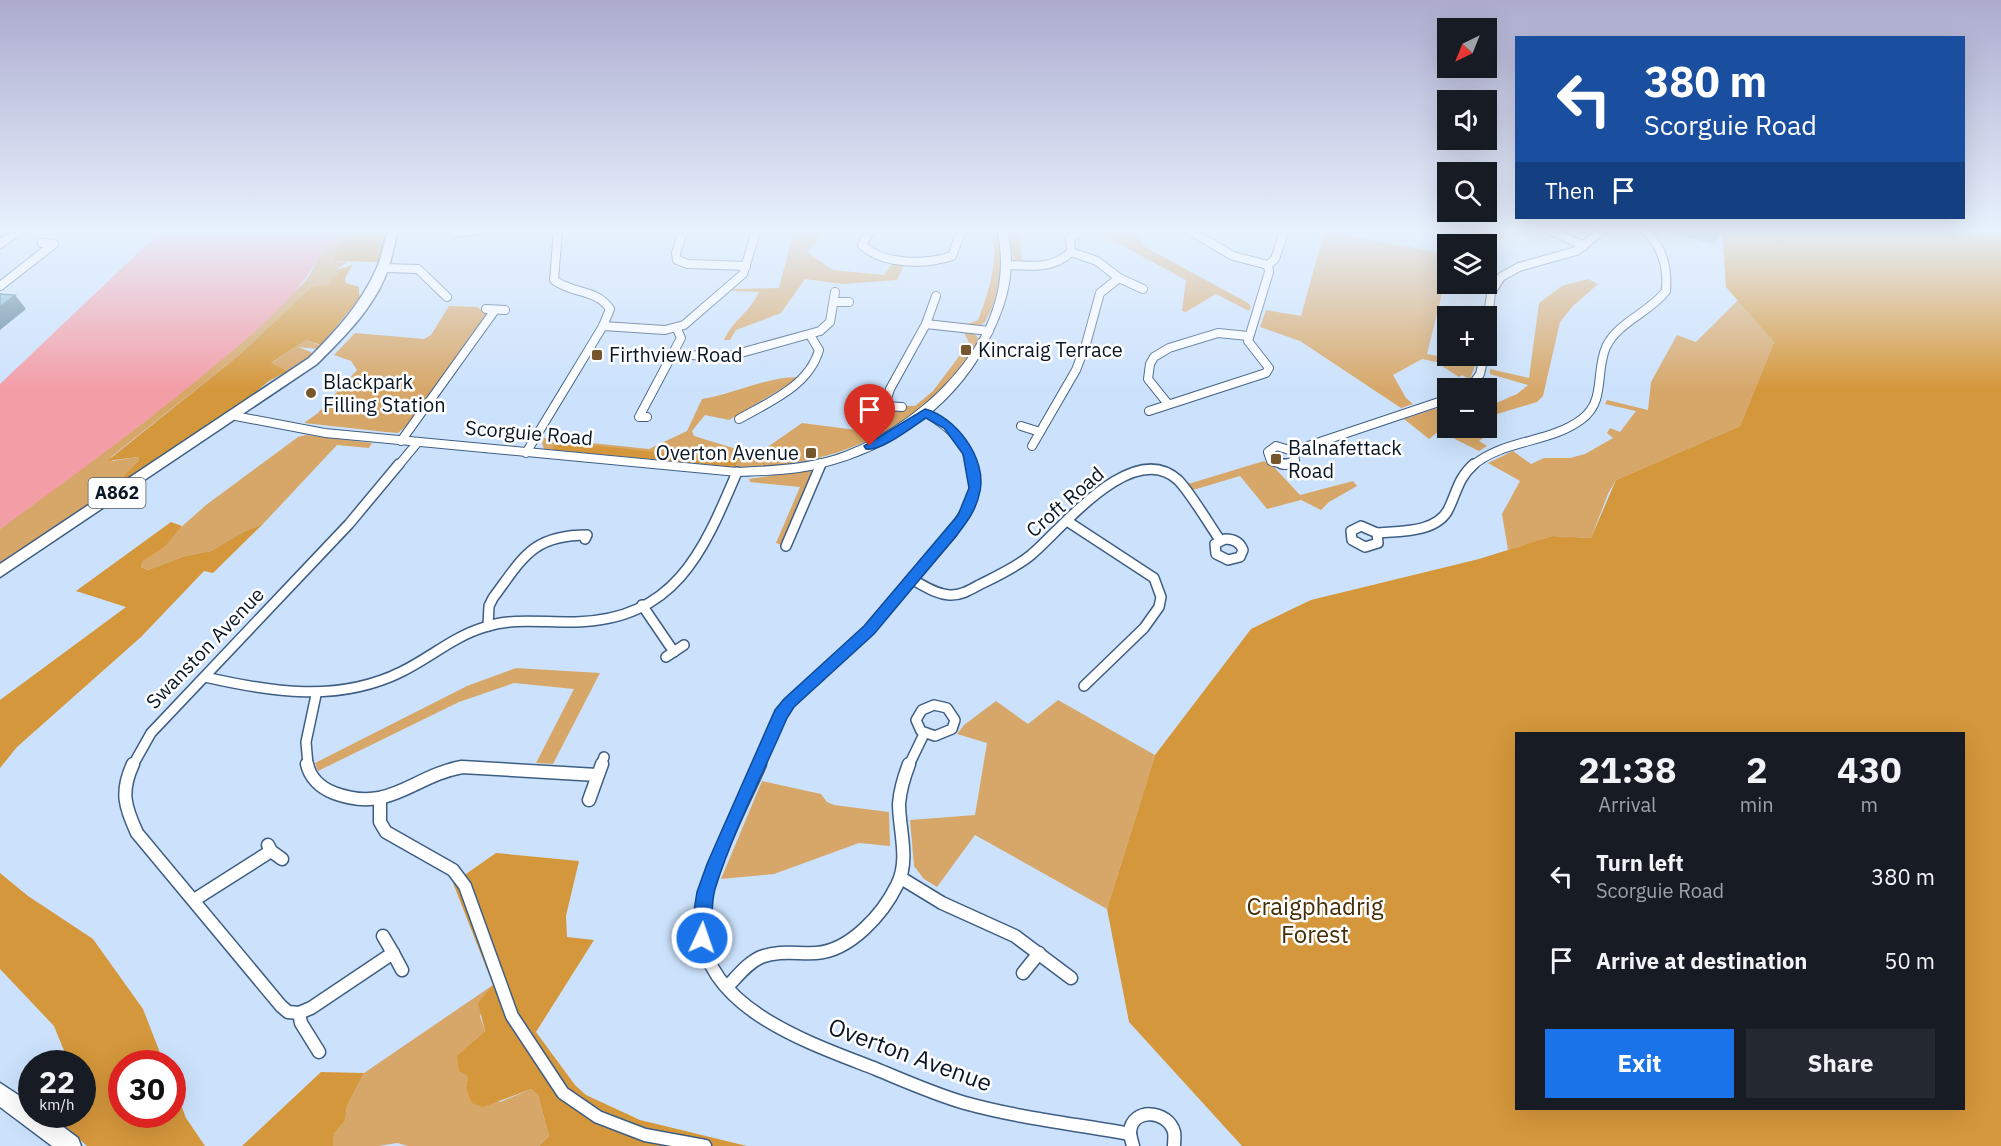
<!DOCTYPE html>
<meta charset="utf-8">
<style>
:root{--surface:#171b24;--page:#242831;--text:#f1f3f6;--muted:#9ea1a6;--accent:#1a73e8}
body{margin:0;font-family:"IBM Plex Sans",sans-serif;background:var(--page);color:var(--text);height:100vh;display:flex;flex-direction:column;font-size:22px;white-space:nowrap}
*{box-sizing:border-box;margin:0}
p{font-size:20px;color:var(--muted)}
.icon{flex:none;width:33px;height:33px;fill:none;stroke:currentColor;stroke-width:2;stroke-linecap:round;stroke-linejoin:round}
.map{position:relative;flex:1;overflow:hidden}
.side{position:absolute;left:1515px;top:732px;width:450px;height:378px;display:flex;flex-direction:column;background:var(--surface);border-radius:0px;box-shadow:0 6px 24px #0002}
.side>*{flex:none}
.guide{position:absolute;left:1515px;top:36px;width:450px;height:183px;border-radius:0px;box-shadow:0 6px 24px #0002;background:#1a4fa0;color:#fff;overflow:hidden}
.needle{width:39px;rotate:223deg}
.fabs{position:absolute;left:1437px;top:18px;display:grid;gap:12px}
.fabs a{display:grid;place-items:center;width:60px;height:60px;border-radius:0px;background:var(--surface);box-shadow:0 6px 24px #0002;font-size:30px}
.speed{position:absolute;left:18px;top:1050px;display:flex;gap:12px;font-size:30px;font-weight:700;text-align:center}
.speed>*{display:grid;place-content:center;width:78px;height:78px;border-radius:50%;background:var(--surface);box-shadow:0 6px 24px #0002;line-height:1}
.speed small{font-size:15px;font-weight:400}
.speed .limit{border:9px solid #d22;background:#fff;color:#111}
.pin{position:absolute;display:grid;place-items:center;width:51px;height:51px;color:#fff;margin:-62px -26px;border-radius:50% 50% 50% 0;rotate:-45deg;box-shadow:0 0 6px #0007}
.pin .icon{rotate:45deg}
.me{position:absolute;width:66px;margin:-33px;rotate:3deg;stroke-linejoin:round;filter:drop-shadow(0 0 4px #0008)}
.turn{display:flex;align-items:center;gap:21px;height:126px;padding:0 30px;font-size:27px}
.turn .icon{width:78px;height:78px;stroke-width:2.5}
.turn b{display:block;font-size:42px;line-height:51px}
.then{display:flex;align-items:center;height:57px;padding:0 30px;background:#0003;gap:12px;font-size:22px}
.eta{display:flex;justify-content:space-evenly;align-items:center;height:102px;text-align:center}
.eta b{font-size:36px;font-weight:700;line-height:42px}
.cta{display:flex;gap:12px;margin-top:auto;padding:12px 30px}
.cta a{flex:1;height:69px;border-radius:0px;background:var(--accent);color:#fff;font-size:24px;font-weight:700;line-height:69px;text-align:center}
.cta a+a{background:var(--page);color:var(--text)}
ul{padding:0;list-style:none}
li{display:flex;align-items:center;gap:18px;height:84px;padding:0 30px}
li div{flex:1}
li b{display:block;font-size:22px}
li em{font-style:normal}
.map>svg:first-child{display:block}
</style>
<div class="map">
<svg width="2001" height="1146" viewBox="0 0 2001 1146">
<rect width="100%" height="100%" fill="#cce2fc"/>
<g fill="#d7a769">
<polygon points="334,229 346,229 333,261 347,262 336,270 337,274 331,284 311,287 238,356 111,457 112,461 138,457 139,460 107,493 0,566 0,529 148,419 266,321 308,278"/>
<path d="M808 229H827L807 252 833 270 884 275 894 261 905 263 897 280 842 284 805 279 781 313 736 330 730 340H724C733 320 749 313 759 292L732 291 734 289 779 288 792 238Z"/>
<path d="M992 229H998C1007 260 1000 294 985 322L981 325H965L978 320C990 289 998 262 992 229Z"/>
<polygon points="1007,229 1024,229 1019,234 1022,259 1029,263 1014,260"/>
<polygon points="1325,229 1342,229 1341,234 1447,254 1447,274 1427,354 1476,363 1470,379 1462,375 1459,377 1436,362 1422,359 1393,375 1406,398 1413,404 1401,408 1300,341 1260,327 1266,310 1301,316"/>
<polygon points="1465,229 1508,229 1503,239 1487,246 1486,244 1456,244"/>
<polygon points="1133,230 1145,247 1248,303 1251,307 1249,311 1216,294 1186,312 1182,311 1186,280 1095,231"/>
<polygon points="1588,279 1598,284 1573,306 1560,322 1543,396 1537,402 1487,417 1487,407 1517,394 1528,385 1490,374 1490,369 1529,378 1539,303 1562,286"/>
<polygon points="359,295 363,296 344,324 319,349 298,347 311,352 312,356 288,371 270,364 306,340 319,345 339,326 359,299"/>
<polygon points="1738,300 1774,342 1740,426 1616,480 1608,494 1591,538 1552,536 1508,550 1502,514 1520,481 1488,463 1513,451 1531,464 1544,458 1570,458 1585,454 1613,438 1607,433 1610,428 1620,432 1636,411 1605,404 1607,400 1648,410 1651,382 1677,335 1696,342"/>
<polygon points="449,306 477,307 487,314 405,427 398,433 386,432 304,423 318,413 357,370 351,361 334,355 355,333 424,339 431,335"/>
<path d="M964 332 976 335 979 340C970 354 962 370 952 383 944 391 932 398 923 406 868 450 805 468 735 467L738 462 554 450 544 449 542 444 544 438 649 449 687 431 702 399C735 394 767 376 801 377L729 420 705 415 692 431 694 436 756 455 802 423 864 431 872 423H885C890 409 901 405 915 406L933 391 969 343Z"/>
<polygon points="1447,405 1448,428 1474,428 1483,438 1479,441 1487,446 1479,451 1439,431 1429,439 1404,419"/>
<polygon points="306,435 372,443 369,448 337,445 263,524 245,531 211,551 185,556 148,570 141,567 143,561 206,505 298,437"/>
<polygon points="1264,461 1274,467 1300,495 1353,481 1357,486 1329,502 1321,510 1301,500 1267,509 1240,476 1193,490 1188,484"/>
<polygon points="808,470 811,470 812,475 782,545 776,543 800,487 750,482 749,479"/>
<polygon points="516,668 600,673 553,764 536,763 574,689 514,683 459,702 318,771 315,763 467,686"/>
<polygon points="1058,700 1155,755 1107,909 975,835 937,887 924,879 914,866 910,820 975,815 987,743 957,734 964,725 996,701 1028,724"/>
<polygon points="762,781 821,794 827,802 834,805 889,812 890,846 859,843 774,874 721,879"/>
<polygon points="493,985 480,1016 485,1031 475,1040 466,1088 500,1102 531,1089 538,1095 549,1136 539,1146 408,1146 397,1143 379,1146 333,1146 334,1134 345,1121 347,1106 364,1073"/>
</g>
<g fill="#d5973b" fill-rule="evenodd">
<polygon points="346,229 387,229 379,262 333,261"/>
<path d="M1722 229H2001V1146H1242L1129 1022 1107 909 1155 755 1251 629 1290 610 1311 600 1479 559 1552 536 1591 538 1616 480 1740 426 1774 342 1726 287ZM1516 734H1964V1108H1516Z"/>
<polygon points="353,265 345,278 346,283 359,287 359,299 321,345 306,340 271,363 288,371 269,381 230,413 107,493 139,460 138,457 107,461 238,356 311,287 331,284 331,278 337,275 336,270"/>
<polygon points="559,442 736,460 738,462 735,467 554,450 553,447"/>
<polygon points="171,522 182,526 165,546 143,561 141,567 148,570 185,556 211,551 245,531 263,524 213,573 204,571 141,637 17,747 0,768 0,700 126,607 76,591"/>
<polygon points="496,853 579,861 566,916 567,937 594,940 536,1032 575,1085 586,1095 640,1120 747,1146 539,1146 549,1136 538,1095 531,1089 483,1107 472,1103 466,1088 468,1076 459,1071 457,1056 485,1031 478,1003 493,985 453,883"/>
<polygon points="0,873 28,896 93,939 143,1009 164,1063 122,1064 122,1114 172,1114 173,1084 186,1118 205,1146 87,1146 55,1118 57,1115 82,1114 82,1064 69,1063 54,1026 0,969"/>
<polygon points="321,1072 364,1073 347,1106 345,1121 334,1134 333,1146 242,1146"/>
</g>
<path fill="#f39da6" d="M163 229H334C303 297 257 330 201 377 136 430 68 480 0 529V384Z"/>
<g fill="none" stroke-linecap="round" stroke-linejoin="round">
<defs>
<g id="street-far2">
<polyline points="684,229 676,253 677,260 688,264 746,266"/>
<path d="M872 229 862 245C883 265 926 265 952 256L962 229"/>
<polyline points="1187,229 1233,256 1268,265"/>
<polyline points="1548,229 1584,246"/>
<polyline points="455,233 479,230"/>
<polyline points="0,244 21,229"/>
<path d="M1009 265C1032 266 1053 269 1071 252L1070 238 1085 229"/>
<polyline points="1268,265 1275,259 1285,229"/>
<polyline points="383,268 418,269 447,297"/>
<polyline points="1119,278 1143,289"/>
<polyline points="0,286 54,244 42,243"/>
<polyline points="834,302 849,302"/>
<polyline points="486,309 505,310"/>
<polyline points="926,324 936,296"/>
<polyline points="603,326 665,330 684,325 743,274 757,229"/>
<polyline points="1486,333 1491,293 1501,277 1519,267 1576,251 1604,229"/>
<polyline points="672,354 726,357 820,331 830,322 835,292"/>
<polyline points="1470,388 1480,374 1484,356"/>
<polyline points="1168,404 1148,379 1150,364 1154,357 1169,348 1218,333 1248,336"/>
<polyline points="884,406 902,407"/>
<polyline points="1149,411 1266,373 1269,368 1248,341 1269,272 1268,265"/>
<path d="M925 412C946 425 967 440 971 466"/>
<polyline points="647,417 639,417 681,338 677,329"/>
<path d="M739 419C769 402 809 386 819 350L810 335"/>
<polyline points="880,421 890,389 926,324 989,331"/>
<polyline points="1021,426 1040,432"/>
<polyline points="401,441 495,310"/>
<polyline points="1032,446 1076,370 1086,344 1100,293 1119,278 1097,261 1071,252"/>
<polygon points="1276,446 1293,451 1295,460 1285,465 1271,461 1268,452"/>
<polyline points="1293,451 1448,399"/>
<path d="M526 453 603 326 610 309C597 289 572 294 554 280L558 229"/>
<polyline points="398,466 418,442"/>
<polyline points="820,466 821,463"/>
<path d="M1472 466C1506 438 1549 444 1582 419 1606 401 1595 372 1606 347 1618 322 1649 313 1666 291 1668 265 1662 247 1644 229"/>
</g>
<g id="street-far1">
<polyline points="1282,464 1287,464"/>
<polyline points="1067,521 1154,578 1161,597 1159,607 1144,628 1084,686"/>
<polygon points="1361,526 1377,533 1378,543 1365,547 1352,540 1351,531"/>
<path d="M1377 533C1400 531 1438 533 1449 508 1457 491 1459 477 1474 464"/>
<path d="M1225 539C1233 539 1240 542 1243 550L1240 557 1228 560 1216 554 1215 544Z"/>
<polyline points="786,546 821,464"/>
<path d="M911 579C923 585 935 594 949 595 960 596 970 590 979 585 997 576 1015 568 1031 555 1061 530 1132 438 1178 480 1190 492 1209 524 1220 540"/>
<polyline points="642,605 674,652"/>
<path d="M488 626 489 606 493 598C523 558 532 535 587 535L585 539"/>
<polyline points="666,657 684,645"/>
<path d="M205 677C271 692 338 703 401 672 430 658 454 636 485 627 515 617 545 623 576 622 676 619 703 552 737 472"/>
<polygon points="934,705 947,708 955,720 952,729 935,736 921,731 916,720 922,710"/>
<polyline points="133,765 151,733 349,524 399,464"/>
<polyline points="308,765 306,742 316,695"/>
<polyline points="601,765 604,757"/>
<polyline points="759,765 781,714 789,703 869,630 952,533 970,505 975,488 971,464"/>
<polyline points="909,765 924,734"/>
</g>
<g id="street">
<path d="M133 764C120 792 125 807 137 833L281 1006 288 1012 299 1013 301 1023 319 1052"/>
<path d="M307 764C310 778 321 788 334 793 390 814 412 776 462 767L597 775"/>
<path d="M760 764C740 810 698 885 702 934 709 1011 815 1045 876 1069 905 1081 934 1094 965 1103 1019 1118 1075 1124 1130 1134"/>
<polyline points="380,799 380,822 386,832 453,870 465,886 512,1016 563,1093 598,1117 645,1135 705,1146"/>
<polyline points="589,800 602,764"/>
<polyline points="268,845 271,851 282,859"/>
<polyline points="901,878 942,903 1015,936 1071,978"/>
<polyline points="194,900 271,851"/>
<polyline points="383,936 393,953"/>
<polyline points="1023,973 1039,953"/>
<path d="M727 987C737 977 747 963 761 957 779 950 798 954 816 953 850 951 883 914 897 885 910 861 899 829 899 804 900 789 904 777 909 764"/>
<polyline points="299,1013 311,1008 393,953 402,970"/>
<path d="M1133 1146C1132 1142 1130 1136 1130 1132 1132 1107 1168 1110 1174 1132 1175 1136 1174 1142 1174 1146"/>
</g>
<path id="secondary" d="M997 229H1007C1016 266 1009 298 993 331 960 403 895 450 819 468 792 475 764 475 737 476L325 437 235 420 229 416 235 412 325 429 737 468C773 466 811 465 845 452 931 419 1021 329 997 229Z"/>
<g id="primary">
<path d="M388 229H398C395 241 393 254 389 266 377 305 345 336 317 364L0 577V564L309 358C336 331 360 305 376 270 382 257 384 242 388 229Z"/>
<polygon points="0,1083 32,1104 32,1114 46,1114 78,1138 81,1146 52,1146 0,1107"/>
</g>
</defs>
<use href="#street-far2" stroke="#3e5e84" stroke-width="10"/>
<use href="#street-far1" stroke="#3e5e84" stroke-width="12"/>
<use href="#street" stroke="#3e5e84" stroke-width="15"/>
<use href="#secondary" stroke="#3e5e84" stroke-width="2"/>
<use href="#primary" stroke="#3e5e84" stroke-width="3"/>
<use href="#street-far2" stroke="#fff" stroke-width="8"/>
<use href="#street-far1" stroke="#fff" stroke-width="9"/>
<use href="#street" stroke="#fff" stroke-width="12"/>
<use href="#secondary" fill="#fff" fill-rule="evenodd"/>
<use href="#primary" fill="#fff" fill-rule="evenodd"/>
</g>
<polygon fill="#72a2bb" points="1659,229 1722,229 1715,244 1658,231"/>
<polygon fill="#5c8499" points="15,295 26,309 0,330 0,307"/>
<polygon fill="#84bcda" stroke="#5c8499" stroke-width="1.5" points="0,294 15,295 0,307"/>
<linearGradient id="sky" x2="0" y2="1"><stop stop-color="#acabce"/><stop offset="0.59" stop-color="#e8f2fe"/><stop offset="1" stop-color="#e8f2fe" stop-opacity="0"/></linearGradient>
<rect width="2001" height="390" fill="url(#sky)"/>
<path fill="#1a73e8" stroke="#114b97" stroke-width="1.5" d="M925 409C956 417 987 459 980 491 977 509 967 522 956 536L874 634 794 707 787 718C763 774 733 831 715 889 710 906 714 930 708 944L702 946 695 944 693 938V917L697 892 707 864 775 710 784 699 864 626 958 515 969 488 963 454 944 428 926 418C913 426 881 452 866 449L864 446Z"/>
<g fill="#76562c" stroke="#fff" stroke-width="2">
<rect x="960" y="344" width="12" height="12" rx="3"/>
<rect x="591" y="349" width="12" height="12" rx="3"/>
<circle cx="311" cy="393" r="6"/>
<rect x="805" y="447" width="12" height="12" rx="3"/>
<rect x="1270" y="453" width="12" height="12" rx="3"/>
</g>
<g text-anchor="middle" stroke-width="5" stroke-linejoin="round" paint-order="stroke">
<rect fill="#fff" stroke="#535c67" stroke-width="1.5" x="88.5" y="478" width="57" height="30" rx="4.5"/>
<g font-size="18" font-weight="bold" fill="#091626">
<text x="117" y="499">A862</text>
</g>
<g font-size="20" fill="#091626" stroke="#fff" text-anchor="start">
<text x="978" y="357">Kincraig Terrace</text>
<text x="609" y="362">Firthview Road</text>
<text x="323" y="389">Blackpark<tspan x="323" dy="23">Filling Station</tspan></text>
<text x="1288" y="455">Balnafettack<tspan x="1288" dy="23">Road</tspan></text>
<text x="799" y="460" text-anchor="end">Overton Avenue</text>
</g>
<g font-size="20" fill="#091626" stroke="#fff">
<text transform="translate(529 433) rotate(5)" y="7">Scorguie Road</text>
<text transform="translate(1065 502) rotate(-41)" y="7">Croft Road</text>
<text transform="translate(205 648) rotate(-46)" y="7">Swanston Avenue</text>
</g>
<g font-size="24" fill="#472e06" stroke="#fff">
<text x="1315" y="915">Craigphadrig<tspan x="1315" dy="28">Forest</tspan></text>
</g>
<g font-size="24" fill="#091626" stroke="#fff">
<text transform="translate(910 1055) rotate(20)" y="8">Overton Avenue</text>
</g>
</g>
</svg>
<div class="fabs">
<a><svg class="needle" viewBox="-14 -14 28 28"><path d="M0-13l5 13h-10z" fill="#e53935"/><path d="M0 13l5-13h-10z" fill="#9ea1a6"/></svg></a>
<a><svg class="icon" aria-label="sound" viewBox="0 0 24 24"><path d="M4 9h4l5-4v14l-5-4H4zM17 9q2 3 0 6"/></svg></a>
<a><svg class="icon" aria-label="search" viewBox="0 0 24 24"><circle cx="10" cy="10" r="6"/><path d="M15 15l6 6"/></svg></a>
<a><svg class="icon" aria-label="layers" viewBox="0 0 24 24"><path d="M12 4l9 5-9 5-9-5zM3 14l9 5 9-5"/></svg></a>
<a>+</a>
<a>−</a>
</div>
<div class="speed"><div>22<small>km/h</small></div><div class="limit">30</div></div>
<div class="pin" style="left:870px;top:446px;background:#d93025"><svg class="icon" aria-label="arrive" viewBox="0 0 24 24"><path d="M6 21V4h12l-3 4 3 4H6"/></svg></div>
<svg class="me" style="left:702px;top:938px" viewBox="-20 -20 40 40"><circle r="17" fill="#1a73e8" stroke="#fff" stroke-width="3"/><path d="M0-11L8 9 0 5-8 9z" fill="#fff"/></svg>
<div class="guide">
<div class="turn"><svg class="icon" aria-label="left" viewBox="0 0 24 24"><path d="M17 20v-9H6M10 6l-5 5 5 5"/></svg><div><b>380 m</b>Scorguie Road</div></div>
<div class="then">Then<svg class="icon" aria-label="arrive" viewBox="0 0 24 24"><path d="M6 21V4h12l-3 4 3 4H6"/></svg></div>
</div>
<section class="side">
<div class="eta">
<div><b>21:38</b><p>Arrival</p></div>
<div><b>2</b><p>min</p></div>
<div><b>430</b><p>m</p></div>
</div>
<ul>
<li><svg class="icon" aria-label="left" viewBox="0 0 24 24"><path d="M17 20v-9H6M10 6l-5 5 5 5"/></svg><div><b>Turn left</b><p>Scorguie Road</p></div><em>380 m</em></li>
<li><svg class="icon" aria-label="arrive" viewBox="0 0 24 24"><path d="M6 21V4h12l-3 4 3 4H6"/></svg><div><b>Arrive at destination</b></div><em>50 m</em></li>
</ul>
<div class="cta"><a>Exit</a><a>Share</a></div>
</section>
</div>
